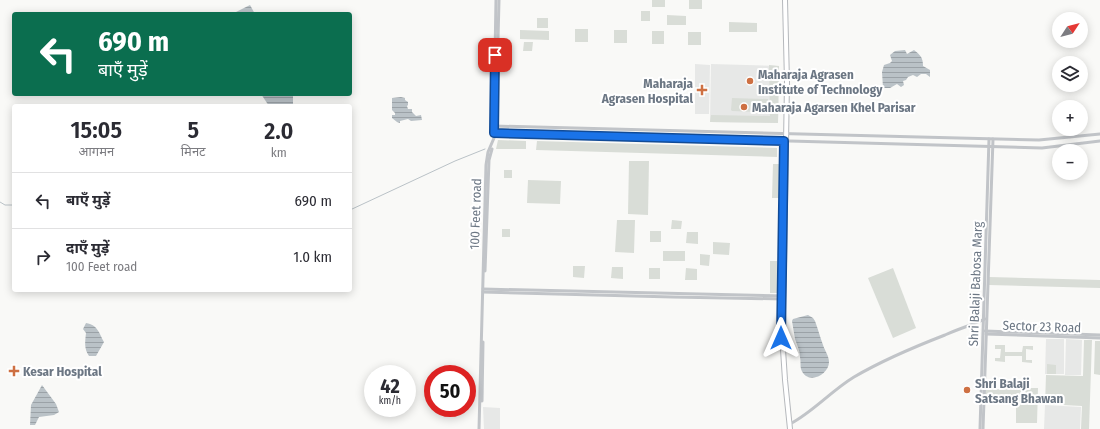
<!DOCTYPE html>
<html lang="hi">
<meta charset="utf-8">
<style>
:root{--surface:#fff;--page:#f2f2f3;--text:#2b2b33;--muted:#7c7c81;--line:#e1e1e2}
body{margin:0;font-family:"Fira Sans Condensed","Noto Sans Devanagari",sans-serif;background:var(--page);color:var(--text);height:100vh;display:flex;flex-direction:column;font-size:15px;white-space:nowrap}
*{box-sizing:border-box;margin:0}
p{font-size:13px;color:var(--muted)}
.icon{flex:none;width:22px;height:22px;fill:none;stroke:currentColor;stroke-width:2;stroke-linecap:round;stroke-linejoin:round}
.map{position:relative;flex:1;overflow:hidden}
.panel{position:absolute;left:12px;top:104px;width:340px;height:188px;display:flex;flex-direction:column;background:var(--surface);border-radius:4px;box-shadow:0 2px 10px #0003}
.panel>*{flex:none}
.top-card{position:absolute;left:12px;top:12px;width:340px;height:84px;border-radius:4px;box-shadow:0 2px 10px #0003;background:#0b6e4f;color:#fff;overflow:hidden}
.needle{width:26px;rotate:54deg}
.buttons{position:absolute;left:1052px;top:12px;display:grid;gap:8px}
.buttons a{display:grid;place-items:center;width:36px;height:36px;border-radius:50%;background:var(--surface);box-shadow:0 2px 10px #0003;font-size:20px}
.speed{position:absolute;left:364px;top:365px;display:flex;gap:8px;font-size:20px;font-weight:700;text-align:center}
.speed>*{display:grid;place-content:center;width:52px;height:52px;border-radius:50%;background:var(--surface);box-shadow:0 2px 10px #0003;line-height:1}
.speed small{font-size:10px;font-weight:400}
.speed .limit{border:6px solid #d22;background:#fff;color:#111}
.pin{position:absolute;display:grid;place-items:center;width:34px;height:34px;color:#fff;margin:-17px;border-radius:8px;box-shadow:0 2px 6px #0006}
.me{position:absolute;width:44px;margin:-22px;rotate:0deg;stroke-linejoin:round;filter:drop-shadow(0 0 3px #0008)}
.turn{display:flex;align-items:center;gap:14px;height:84px;padding:0 20px;font-size:18px}
.turn .icon{width:52px;height:52px;stroke-width:2.5}
.turn b{display:block;font-size:28px;line-height:34px}
.eta{display:flex;justify-content:space-evenly;align-items:center;height:68px;text-align:center}
.eta b{font-size:24px;font-weight:600;line-height:28px}
ul{padding:0;list-style:none}
li{display:flex;align-items:center;gap:12px;height:56px;padding:0 20px;border-top:1px solid var(--line)}
li div{flex:1}
li b{display:block;font-size:15px}
li em{font-style:normal}
.map>svg:first-child{display:block}
</style>
<div class="map">
<svg width="1100" height="429" viewBox="0 0 1100 429">
<defs>
<pattern id="water-rules" width="6" height="5" patternUnits="userSpaceOnUse"><rect width="6" height="5" fill="#bac2c7"/><path d="M0 2.5h6" fill="none" stroke="#9ba2a7"/></pattern>
</defs>
<rect width="100%" height="100%" fill="#f9f9f7"/>
<g fill="#e7e8e7">
<polygon points="695,64 710,65 709,114 695,114"/>
<polygon points="711,64 779,66 778,123 710,122"/>
<polygon points="1046,339 1064,339 1064,374 1045,374"/>
<polygon points="1066,339 1082,340 1081,375 1065,375"/>
<polygon points="1045,405 1081,407 1080,429 1044,429"/>
<polygon points="483,407 500,408 500,429 484,429"/>
</g>
<g fill="#d9ddd7">
<rect x="652" y="0" width="13" height="7"/>
<rect x="689" y="0" width="13" height="9"/>
<rect x="641" y="11" width="9" height="10"/>
<polygon points="667,15 686,16 686,25 667,25"/>
<rect x="537" y="18" width="11" height="10"/>
<polygon points="729,22 757,23 757,32 729,32"/>
<rect x="575" y="29" width="13" height="13"/>
<polygon points="520,30 549,31 549,40 520,39"/>
<rect x="614" y="30" width="13" height="13"/>
<rect x="652" y="31" width="12" height="13"/>
<rect x="688" y="32" width="13" height="13"/>
<polygon points="524,42 533,42 532,51 523,51"/>
<polygon points="769,65 779,66 778,123 710,122 711,115 770,116"/>
<polygon points="732,98 768,99 768,105 757,104 757,112 732,111 731,110"/>
<polygon points="498,140 526,141 526,149 496,149"/>
<polygon points="537,141 777,148 777,157 536,150"/>
<polygon points="629,161 649,161 648,215 628,214"/>
<polygon points="773,164 781,164 780,198 772,198"/>
<rect x="504" y="170" width="8" height="8"/>
<polygon points="528,180 561,181 560,204 527,203"/>
<polygon points="617,220 635,220 634,253 615,252"/>
<polygon points="672,220 682,221 681,229 671,229"/>
<rect x="502" y="229" width="8" height="8"/>
<rect x="650" y="231" width="11" height="11"/>
<polygon points="687,232 698,232 698,244 686,243"/>
<polygon points="713,242 730,243 729,255 713,254"/>
<rect x="663" y="251" width="22" height="10"/>
<polygon points="700,254 710,255 709,266 700,265"/>
<rect x="770" y="261" width="7" height="32"/>
<polygon points="573,266 585,266 584,278 573,277"/>
<polygon points="612,267 623,267 623,279 611,278"/>
<rect x="649" y="268" width="11" height="11"/>
<polygon points="686,268 697,269 697,280 685,280"/>
<polygon points="893,268 916,328 893,338 868,278"/>
<polygon points="989,277 1100,280 1100,288 989,285"/>
<polygon points="1084,340 1092,340 1089,429 1081,429 1082,406 1045,404 1046,375 1083,376"/>
<polygon points="1095,341 1100,341 1100,375 1094,374"/>
<polygon points="995,345 1005,345 1005,352 1022,352 1023,346 1033,346 1033,350 1026,349 1026,360 1032,360 1032,363 1022,362 1022,356 1005,356 1005,362 995,361 995,358 1000,358 1001,349 995,349"/>
<polygon points="1047,364 1056,365 1056,374 1047,374"/>
<polygon points="1022,388 1038,388 1037,423 1016,423 1016,401 985,401 985,389 1021,389"/>
</g>
<g fill="url(#water-rules)">
<polygon points="250,5 255,14 234,14 234,13"/>
<path d="M905 50 907 54 914 50C920 55 923 57 923 66L930 70V77L926 74H921L917 77 913 75 908 77 906 80 903 81 904 85 901 87 897 84 890 88H883L882 72 884 65 890 63 892 61 890 55 895 51Z"/>
<polygon points="261,94 293,94 293,106 269,106"/>
<polygon points="401,97 405,98 405,100 408,102 408,105 407,106 408,109 412,109 412,112 416,116 421,115 422,120 411,121 408,119 400,121 400,123 397,122 392,118 392,115 395,115 395,113 392,110 392,98"/>
<path d="M808 315 813 318 815 321C818 329 820 337 823 345 825 351 829 356 829 362 829 375 807 386 801 369 800 366 801 361 800 357 800 351 797 345 795 339 794 333 793 327 792 321L793 319Z"/>
<path d="M86 323C98 325 99 333 104 342L96 356H89C84 349 85 342 86 333L83 329Z"/>
<polygon points="42,385 56,404 59,412 54,415 39,417 35,425 30,425 31,405"/>
</g>
<g fill="none" stroke-linecap="round" stroke-linejoin="round">
<g stroke="#bac2c7" stroke-width="1">
<polyline points="0,202 5,205 14,205"/>
<polyline points="350,210 455,161 485,149"/>
</g>
<defs>
<g id="major">
<polyline points="785,0 787,82 784,265 782,334 785,380 790,429"/>
<polyline points="781,281 782,250"/>
</g>
</defs>
<use href="#major" stroke="#b5b8bc" stroke-width="6"/>
<g stroke="#c1c4c8" stroke-width="3">
<polyline points="497,78 499,0"/>
<polyline points="494,126 1039,140 1100,134"/>
<polyline points="494,133 1042,148 1100,141"/>
<polyline points="496,134 496,102"/>
<polyline points="485,271 489,160 492,149"/>
<polyline points="483,289 784,296"/>
<polyline points="483,292 673,297 784,299"/>
<polyline points="985,331 1100,335"/>
<polyline points="986,334 1100,338"/>
<polyline points="482,401 483,342"/>
<path d="M790 424C813 412 831 391 854 377 883 360 914 347 945 335 958 329 972 325 985 319"/>
<polyline points="479,429 486,165 488,152 494,138 495,56 496,0"/>
<polyline points="980,429 989,139"/>
<polyline points="983,429 993,139"/>
</g>
<use href="#major" stroke="#fff" stroke-width="4"/>
</g>
<g fill="none" stroke-linecap="round" stroke-linejoin="round">
<defs>
<polyline id="route" points="495,55 494,133 784,141 781,338"/>
</defs>
<use href="#route" stroke="#114b97" stroke-width="10"/>
<use href="#route" stroke="#1a73e8" stroke-width="7"/>
</g>
<g fill="#ce7042" stroke="#fff" stroke-width="1.5">
<circle cx="750" cy="81" r="4"/>
<path d="M700 84h4v4h4v4h-4v4h-4v-4h-4v-4h4z"/>
<circle cx="744" cy="107" r="4"/>
<path d="M12 365h4v4h4v4h-4v4h-4v-4h-4v-4h4z"/>
<circle cx="967" cy="390" r="4"/>
</g>
<g text-anchor="middle" stroke-width="4" stroke-linejoin="round" paint-order="stroke">
<g font-size="13" font-weight="bold" fill="#6c7784" stroke="#fff" text-anchor="start">
<text x="758" y="79">Maharaja Agrasen<tspan x="758" dy="15">Institute of Technology</tspan></text>
<text x="693" y="88" text-anchor="end">Maharaja<tspan x="693" dy="15">Agrasen Hospital</tspan></text>
<text x="752" y="112">Maharaja Agarsen Khel Parisar</text>
<text x="23" y="376">Kesar Hospital</text>
<text x="975" y="388">Shri Balaji<tspan x="975" dy="15">Satsang Bhawan</tspan></text>
</g>
<g font-size="13" fill="#6c7784" stroke="#fff">
<text transform="translate(475 214) rotate(-88)" y="5">100 Feet road</text>
<text transform="translate(975 284) rotate(-88)" y="5">Shri Balaji Babosa Marg</text>
<text transform="translate(1042 326) rotate(2)" y="5">Sector 23 Road</text>
</g>
</g>
</svg>
<div class="buttons">
<a><svg class="needle" viewBox="-14 -14 28 28"><path d="M0-13l5 13h-10z" fill="#e53935"/><path d="M0 13l5-13h-10z" fill="#7c7c81"/></svg></a>
<a><svg class="icon" aria-label="layers" viewBox="0 0 24 24"><path d="M12 4l9 5-9 5-9-5zM3 14l9 5 9-5"/></svg></a>
<a>+</a>
<a>−</a>
</div>
<div class="speed"><div>42<small>km/h</small></div><div class="limit">50</div></div>
<div class="pin" style="left:495px;top:55px;background:#d93025"><svg class="icon" aria-label="arrive" viewBox="0 0 24 24"><path d="M6 21V4h12l-3 4 3 4H6"/></svg></div>
<svg class="me" style="left:781px;top:338px" viewBox="-20 -20 40 40"><path d="M0-17L14 15 0 8-14 15z" fill="#1a73e8" stroke="#fff" stroke-width="4"/></svg>
<div class="top-card">
<div class="turn"><svg class="icon" aria-label="left" viewBox="0 0 24 24"><path d="M17 20v-9H6M10 6l-5 5 5 5"/></svg><div><b>690 m</b>बाएँ मुड़ें</div></div>
</div>
<section class="panel">
<div class="eta">
<div><b>15:05</b><p>आगमन</p></div>
<div><b>5</b><p>मिनट</p></div>
<div><b>2.0</b><p>km</p></div>
</div>
<ul>
<li><svg class="icon" aria-label="left" viewBox="0 0 24 24"><path d="M17 20v-9H6M10 6l-5 5 5 5"/></svg><div><b>बाएँ मुड़ें</b></div><em>690 m</em></li>
<li><svg class="icon" aria-label="right" viewBox="0 0 24 24"><path d="M7 20v-9h11M14 6l5 5-5 5"/></svg><div><b>दाएँ मुड़ें</b><p>100 Feet road</p></div><em>1.0 km</em></li>
</ul>
</section>
</div>
